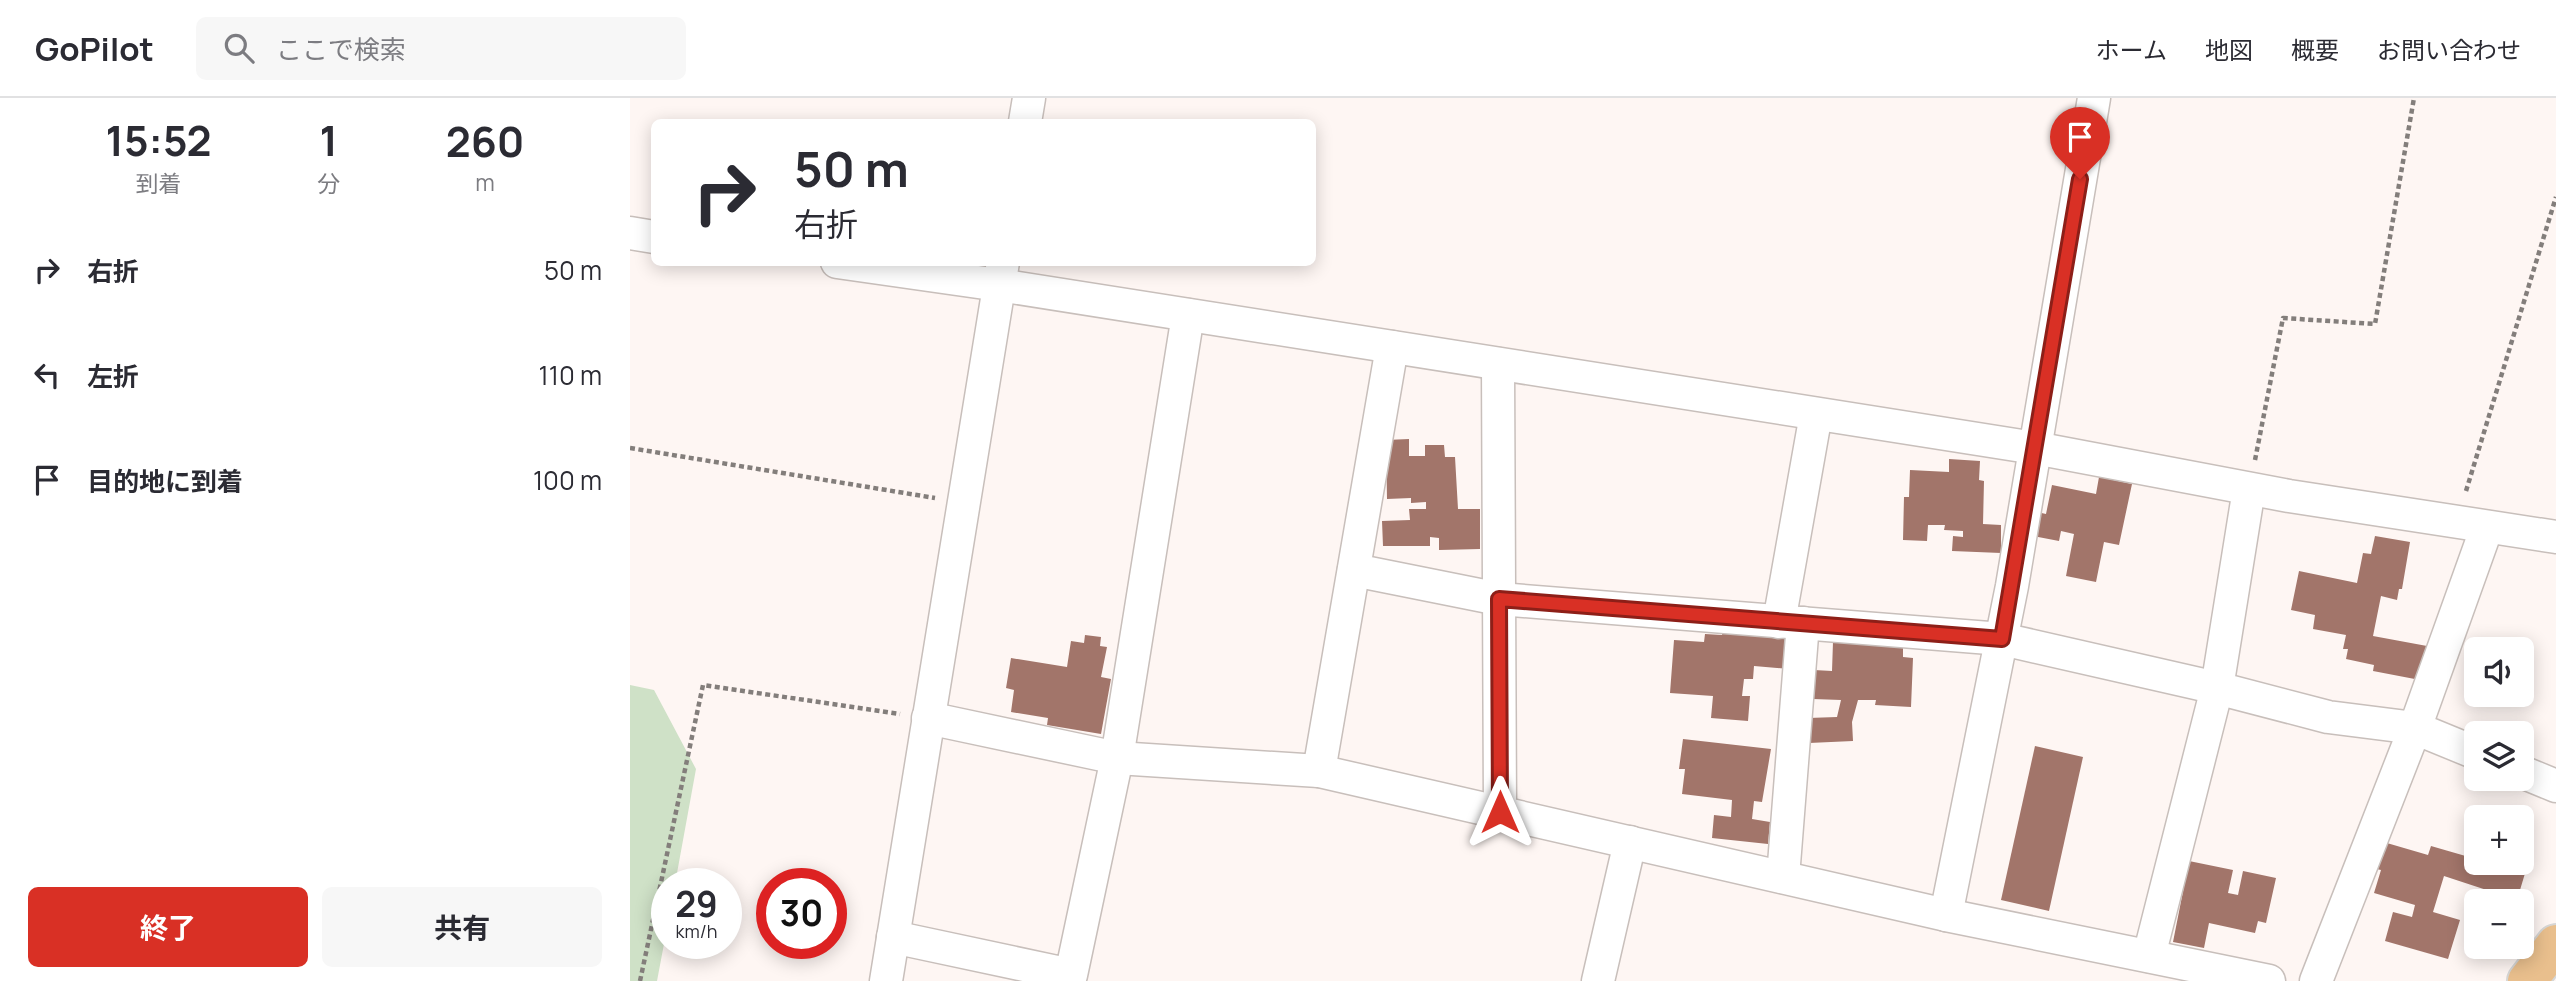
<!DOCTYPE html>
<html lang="ja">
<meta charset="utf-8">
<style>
:root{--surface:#fff;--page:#f7f7f7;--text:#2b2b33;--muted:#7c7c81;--line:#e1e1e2;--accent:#d93025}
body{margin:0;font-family:Manrope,"Noto Sans JP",sans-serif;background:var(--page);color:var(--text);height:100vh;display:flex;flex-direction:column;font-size:26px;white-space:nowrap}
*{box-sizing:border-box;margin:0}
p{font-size:23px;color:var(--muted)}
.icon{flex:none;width:38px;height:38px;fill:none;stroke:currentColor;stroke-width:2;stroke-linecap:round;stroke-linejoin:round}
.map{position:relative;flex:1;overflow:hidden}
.side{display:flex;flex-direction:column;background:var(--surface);width:630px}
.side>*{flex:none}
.banner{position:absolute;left:21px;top:21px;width:665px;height:147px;border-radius:10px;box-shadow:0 4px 18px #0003;background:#fff;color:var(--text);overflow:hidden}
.tools{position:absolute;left:1834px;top:539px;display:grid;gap:14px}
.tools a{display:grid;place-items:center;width:70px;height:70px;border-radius:10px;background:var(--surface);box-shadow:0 4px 18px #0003;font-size:35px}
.speed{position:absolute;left:21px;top:770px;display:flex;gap:14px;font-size:35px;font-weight:700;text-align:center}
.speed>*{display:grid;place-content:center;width:91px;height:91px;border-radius:50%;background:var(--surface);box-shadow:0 4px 18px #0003;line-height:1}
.speed small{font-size:18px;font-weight:400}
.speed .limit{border:10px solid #d22;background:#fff;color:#111}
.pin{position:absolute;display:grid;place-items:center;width:60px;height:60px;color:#fff;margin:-72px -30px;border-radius:50% 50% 50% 0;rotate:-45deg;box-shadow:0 0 7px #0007}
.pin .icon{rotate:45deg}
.me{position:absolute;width:77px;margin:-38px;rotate:0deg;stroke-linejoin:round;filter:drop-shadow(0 0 5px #0008)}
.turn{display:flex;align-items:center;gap:24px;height:147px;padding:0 28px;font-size:32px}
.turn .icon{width:91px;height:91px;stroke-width:2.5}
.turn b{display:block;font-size:49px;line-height:60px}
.eta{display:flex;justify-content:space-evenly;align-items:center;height:119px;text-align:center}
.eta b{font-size:42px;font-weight:700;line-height:49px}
.button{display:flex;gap:14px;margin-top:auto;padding:14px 28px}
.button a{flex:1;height:80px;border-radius:10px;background:var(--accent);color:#fff;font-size:28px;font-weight:700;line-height:80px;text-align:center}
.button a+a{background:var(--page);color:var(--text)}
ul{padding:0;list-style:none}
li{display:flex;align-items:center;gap:21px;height:105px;padding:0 28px}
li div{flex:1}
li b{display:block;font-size:26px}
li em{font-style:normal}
header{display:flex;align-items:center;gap:42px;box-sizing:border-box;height:98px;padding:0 35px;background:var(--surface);border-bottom:2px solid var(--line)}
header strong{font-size:33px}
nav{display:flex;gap:38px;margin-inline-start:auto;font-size:24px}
.search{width:490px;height:63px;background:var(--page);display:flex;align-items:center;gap:18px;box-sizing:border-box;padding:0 24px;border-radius:10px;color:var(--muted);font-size:26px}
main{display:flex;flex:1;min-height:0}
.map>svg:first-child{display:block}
</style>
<header>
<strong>GoPilot</strong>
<div class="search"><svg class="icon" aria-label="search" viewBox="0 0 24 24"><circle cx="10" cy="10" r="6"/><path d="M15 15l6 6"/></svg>ここで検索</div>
<nav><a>ホーム</a><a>地図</a><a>概要</a><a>お問い合わせ</a></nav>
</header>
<main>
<section class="side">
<div class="eta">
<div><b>15:52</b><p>到着</p></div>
<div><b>1</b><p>分</p></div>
<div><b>260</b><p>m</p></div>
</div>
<ul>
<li><svg class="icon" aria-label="right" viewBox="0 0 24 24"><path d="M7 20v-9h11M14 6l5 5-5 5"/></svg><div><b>右折</b></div><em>50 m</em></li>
<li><svg class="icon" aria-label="left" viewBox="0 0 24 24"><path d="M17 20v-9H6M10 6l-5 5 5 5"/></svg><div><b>左折</b></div><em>110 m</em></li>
<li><svg class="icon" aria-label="arrive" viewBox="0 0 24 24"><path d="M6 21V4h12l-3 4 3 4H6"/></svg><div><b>目的地に到着</b></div><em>100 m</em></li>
</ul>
<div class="button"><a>終了</a><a>共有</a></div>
</section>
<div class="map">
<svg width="1926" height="883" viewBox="0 0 1926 883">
<rect width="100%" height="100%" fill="#fef6f3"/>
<polygon fill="#cfe1c7" points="0,587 24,592 66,671 45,786 37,786 37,830 27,883 0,883"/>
<g fill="#a2756a">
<polygon points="779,341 779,358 795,358 795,347 814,347 815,359 825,359 828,411 850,411 850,451 809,452 809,440 800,439 800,448 753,448 752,423 780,422 779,411 796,411 796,404 781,405 781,400 757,401 756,342"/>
<polygon points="1319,361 1350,363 1349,382 1354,383 1353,426 1371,427 1371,455 1322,453 1323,438 1333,439 1333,433 1314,432 1315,427 1298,427 1297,443 1273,442 1274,399 1279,399 1280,372 1319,374"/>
<polygon points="1469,379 1502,386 1489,447 1474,444 1466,484 1436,478 1444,436 1431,433 1429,443 1403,438 1407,414 1416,416 1422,387 1466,396"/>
<polygon points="1745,438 1780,444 1772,491 1769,491 1767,502 1751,498 1743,538 1797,548 1790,582 1743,573 1744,567 1716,561 1718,551 1713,551 1716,537 1683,531 1685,517 1661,512 1669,473 1727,485 1733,455 1741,456"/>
<polygon points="1093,530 1162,536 1159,571 1124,568 1123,581 1114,581 1112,598 1120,598 1118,623 1081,620 1083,598 1040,595 1044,542 1074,544 1075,536 1092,537"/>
<polygon points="455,537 471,539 470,548 477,549 471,579 481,581 471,636 417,627 418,620 381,614 384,592 376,590 381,560 437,569 441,543 454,545"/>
<polygon points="1203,544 1273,544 1273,559 1283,560 1281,609 1245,607 1246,602 1228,602 1222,624 1223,643 1179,645 1178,620 1207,619 1211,602 1183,601 1184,572 1202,573"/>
<polygon points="1053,641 1141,651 1132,704 1124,703 1122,721 1140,724 1138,746 1082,740 1084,717 1101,719 1102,702 1052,696 1055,671 1049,671"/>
<polygon points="1405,648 1453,659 1419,813 1371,802"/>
<polygon points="1750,743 1798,757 1801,748 1839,759 1839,756 1846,758 1846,765 1871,765 1896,772 1887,802 1814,778 1803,814 1830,822 1818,861 1755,843 1763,814 1782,819 1785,807 1744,795 1751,772 1742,770"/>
<polygon points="1559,763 1603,772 1598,795 1608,797 1613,773 1646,780 1636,825 1628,823 1625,835 1579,825 1574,850 1543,844"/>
</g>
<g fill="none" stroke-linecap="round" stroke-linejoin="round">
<defs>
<g id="street">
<polyline points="395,24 399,0"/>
<polyline points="0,135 24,139"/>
<polyline points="207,164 369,187 1405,350 1659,398 1926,439"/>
<polyline points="868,266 870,714"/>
<polyline points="724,472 869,501 1372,541 1587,590 1698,619 1785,630 1846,655"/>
<polyline points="1149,524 1186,316"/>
<polyline points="298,620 487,660 689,673 1316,817 1639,883"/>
<polyline points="689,673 762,249"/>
<polyline points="1892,674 1926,688"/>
<polyline points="1153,779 1173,525"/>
<polyline points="1316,817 1382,488 1464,0"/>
<polyline points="263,839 441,877 487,660 558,217"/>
<polyline points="1519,858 1587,590 1619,391"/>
<polyline points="256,883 373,164"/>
<polyline points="968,883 1000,744"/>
<polyline points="1686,883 1785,630 1857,429"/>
</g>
<polyline id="primary" points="1897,883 1926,846"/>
</defs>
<use href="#street" stroke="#c8bfbb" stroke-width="35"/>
<use href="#primary" stroke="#d6d6d5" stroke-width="42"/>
<g stroke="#837e7b" stroke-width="4.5" stroke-dasharray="5 3.5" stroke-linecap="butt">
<polyline points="0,350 305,400"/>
<polyline points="1625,362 1653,220 1745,226 1784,0"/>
<polyline points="1836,393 1926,99"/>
<polyline points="10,883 73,587 270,616"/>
</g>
<use href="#street" stroke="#fff" stroke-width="32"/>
<use href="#primary" stroke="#e9bf8d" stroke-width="38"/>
</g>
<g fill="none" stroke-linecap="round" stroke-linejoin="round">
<defs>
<polyline id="route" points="870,714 869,501 1372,541 1450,81"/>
</defs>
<use href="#route" stroke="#8d1f18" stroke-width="18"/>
<use href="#route" stroke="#d93025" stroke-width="12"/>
</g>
</svg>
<div class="tools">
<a><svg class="icon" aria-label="sound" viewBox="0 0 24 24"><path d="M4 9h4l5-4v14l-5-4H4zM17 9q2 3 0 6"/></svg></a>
<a><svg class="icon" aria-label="layers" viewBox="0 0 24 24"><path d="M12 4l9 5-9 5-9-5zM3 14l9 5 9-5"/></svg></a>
<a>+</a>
<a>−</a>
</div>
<div class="speed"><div>29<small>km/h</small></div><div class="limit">30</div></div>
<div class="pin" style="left:1450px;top:81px;background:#d93025"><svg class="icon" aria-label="arrive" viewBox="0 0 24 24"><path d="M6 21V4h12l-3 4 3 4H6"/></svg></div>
<svg class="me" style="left:870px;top:714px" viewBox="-20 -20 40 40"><path d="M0-17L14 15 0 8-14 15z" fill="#d93025" stroke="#fff" stroke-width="4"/></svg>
<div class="banner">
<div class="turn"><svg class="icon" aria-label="right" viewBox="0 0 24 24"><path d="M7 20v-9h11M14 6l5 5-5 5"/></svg><div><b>50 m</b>右折</div></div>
</div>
</div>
</main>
